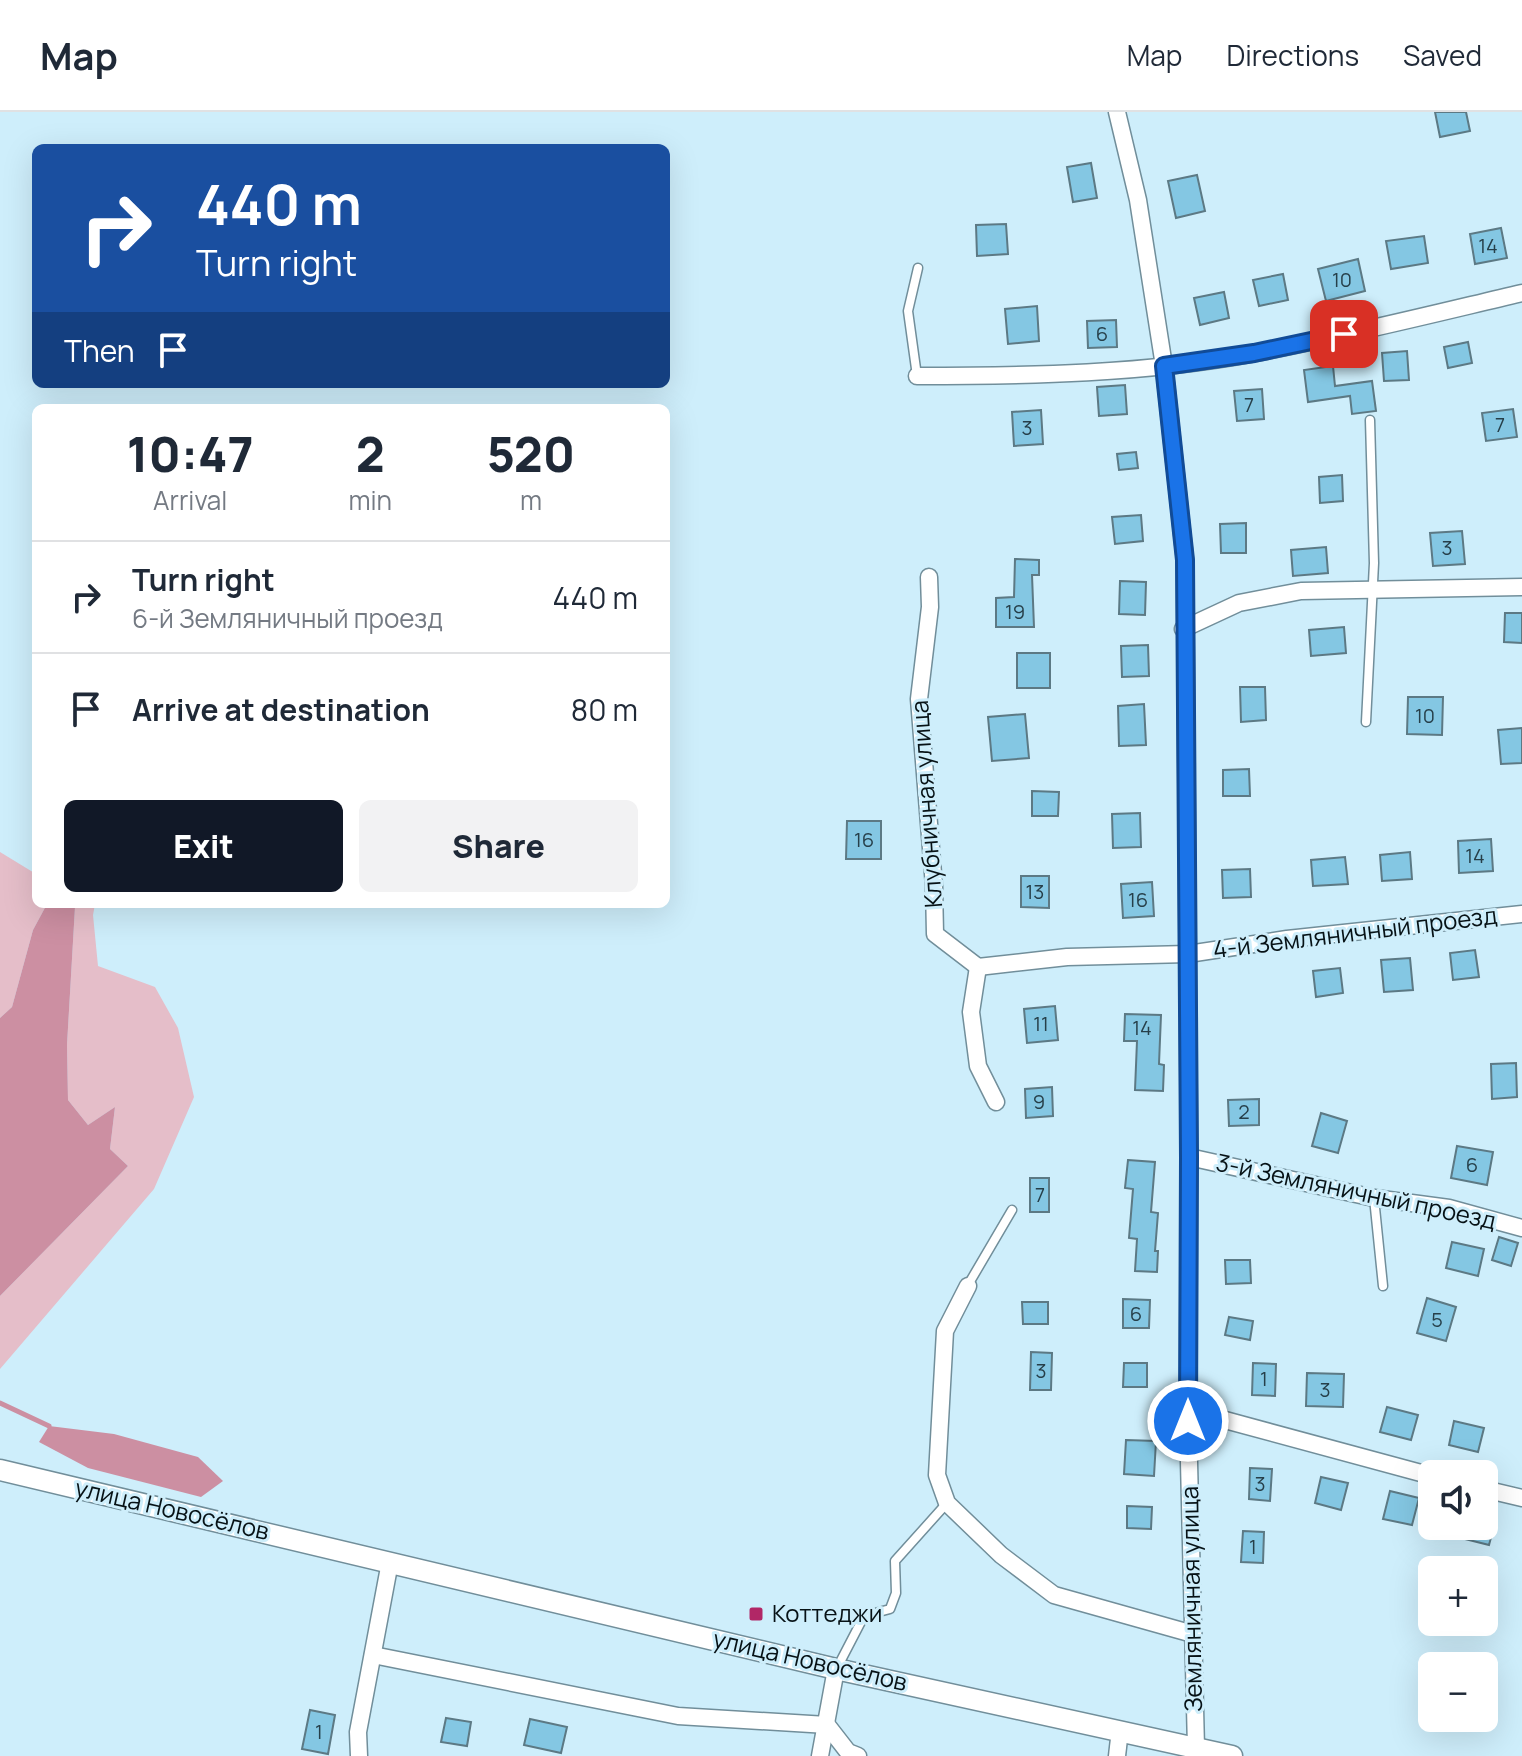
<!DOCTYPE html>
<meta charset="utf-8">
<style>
:root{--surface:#fff;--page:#f2f2f3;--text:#1f2937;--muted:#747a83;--line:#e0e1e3;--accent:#111827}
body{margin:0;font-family:Manrope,sans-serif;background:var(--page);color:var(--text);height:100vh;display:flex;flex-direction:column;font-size:30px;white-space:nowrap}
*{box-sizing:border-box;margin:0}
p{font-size:26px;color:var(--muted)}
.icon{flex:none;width:44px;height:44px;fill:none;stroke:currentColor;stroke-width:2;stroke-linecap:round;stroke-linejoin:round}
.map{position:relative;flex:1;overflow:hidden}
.panel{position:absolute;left:32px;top:292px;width:638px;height:504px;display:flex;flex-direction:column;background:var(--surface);border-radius:12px;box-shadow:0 8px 32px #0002}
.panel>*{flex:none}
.hud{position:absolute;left:32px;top:32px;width:638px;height:244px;border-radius:12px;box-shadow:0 8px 32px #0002;background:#1a4fa0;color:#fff;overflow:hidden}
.buttons{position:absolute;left:1418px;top:1348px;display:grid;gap:16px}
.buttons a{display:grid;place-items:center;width:80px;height:80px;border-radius:12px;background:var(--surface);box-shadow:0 8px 32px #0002;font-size:40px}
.pin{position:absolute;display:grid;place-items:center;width:68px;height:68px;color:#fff;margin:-34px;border-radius:16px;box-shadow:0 4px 12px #0006}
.me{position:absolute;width:88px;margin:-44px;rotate:0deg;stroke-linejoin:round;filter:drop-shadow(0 0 6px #0008)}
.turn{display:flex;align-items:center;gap:28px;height:168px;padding:0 32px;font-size:36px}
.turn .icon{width:104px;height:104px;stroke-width:2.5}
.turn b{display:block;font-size:56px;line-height:68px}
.then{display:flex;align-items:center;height:76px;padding:0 32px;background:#0003;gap:16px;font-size:30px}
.eta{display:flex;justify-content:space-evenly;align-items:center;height:136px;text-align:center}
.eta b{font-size:48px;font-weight:800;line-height:56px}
.button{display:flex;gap:16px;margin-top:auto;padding:16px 32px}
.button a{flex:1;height:92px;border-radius:12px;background:var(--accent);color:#fff;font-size:32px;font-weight:800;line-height:92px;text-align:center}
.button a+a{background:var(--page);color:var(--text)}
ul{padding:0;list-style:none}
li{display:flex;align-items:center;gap:24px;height:112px;padding:0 32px;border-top:2px solid var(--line)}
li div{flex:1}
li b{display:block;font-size:30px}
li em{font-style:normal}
header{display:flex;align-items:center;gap:48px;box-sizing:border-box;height:112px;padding:0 40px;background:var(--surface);border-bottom:2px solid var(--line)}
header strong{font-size:38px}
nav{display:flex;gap:44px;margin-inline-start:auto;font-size:28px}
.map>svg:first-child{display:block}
</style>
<header>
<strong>Map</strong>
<nav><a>Map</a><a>Directions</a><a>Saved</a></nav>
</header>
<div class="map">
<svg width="1522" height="1644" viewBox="0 0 1522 1644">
<rect width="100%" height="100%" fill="#ceeefb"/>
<g fill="#e5bec9">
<polygon points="0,740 36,762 36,792 47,792 33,818 12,895 0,906"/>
<polygon points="72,792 95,792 93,803 98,854 155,875 178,916 194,985 154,1077 0,1257 0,1184 128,1054 110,1037 115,995 88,1013 68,988 67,933 75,795"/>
</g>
<g fill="#cc8fa2">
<polygon points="47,792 72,792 75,795 67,933 68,988 88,1013 115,995 110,1037 128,1054 0,1184 0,906 12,895 33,818"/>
<polygon points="49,1314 114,1322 198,1345 223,1369 201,1385 88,1356 39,1330"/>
</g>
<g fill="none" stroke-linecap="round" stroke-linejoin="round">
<polyline stroke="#cc8fa2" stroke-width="5" points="0,1291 49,1314"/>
</g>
<g fill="#84c7e3" stroke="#5c7984" stroke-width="2">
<polygon points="1435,0 1466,0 1470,19 1440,25"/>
<polygon points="1091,51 1097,86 1073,90 1067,55"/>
<polygon points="1197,63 1205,99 1176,106 1168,69"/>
<polygon points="1006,112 1008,142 977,144 976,113"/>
<polygon points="1501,116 1507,146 1475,152 1470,122"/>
<polygon points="1424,124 1428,151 1391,157 1386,129"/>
<polygon points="1358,147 1365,179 1326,189 1318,157"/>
<polygon points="1283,162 1288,188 1259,194 1253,168"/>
<polygon points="1224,180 1229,206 1200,213 1194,186"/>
<polygon points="1037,194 1039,229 1008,232 1005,197"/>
<polygon points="1116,208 1117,235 1088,236 1087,209"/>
<polygon points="1468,230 1472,251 1448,256 1444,235"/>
<polygon points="1407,239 1409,268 1384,269 1382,241"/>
<polygon points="1333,254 1335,274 1372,269 1376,299 1352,302 1350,284 1308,290 1304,258"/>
<polygon points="1125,273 1127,302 1099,304 1097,275"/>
<polygon points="1262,277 1264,307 1237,309 1234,279"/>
<polygon points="1513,297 1517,325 1486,329 1482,301"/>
<polygon points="1041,298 1043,332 1014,334 1012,300"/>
<polygon points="1136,340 1138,356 1119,358 1117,342"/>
<polygon points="1342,363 1343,389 1320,391 1319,365"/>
<polygon points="1141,403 1143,429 1115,432 1112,405"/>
<polygon points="1246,411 1246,441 1221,441 1220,412"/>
<polygon points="1462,419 1465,452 1433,454 1430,421"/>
<polygon points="1326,435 1328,461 1293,464 1291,438"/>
<polygon points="1015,447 1039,448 1039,463 1032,463 1034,515 996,515 996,486 1014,485"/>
<polygon points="1120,469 1146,470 1145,503 1119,502"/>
<polygon points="1505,501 1522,501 1522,531 1504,530"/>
<polygon points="1344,515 1346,541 1311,544 1309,518"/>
<polygon points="1148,533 1149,564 1122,565 1121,534"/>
<rect x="1017" y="541" width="33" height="35"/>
<polygon points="1240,575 1265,575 1266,608 1241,610"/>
<polygon points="1408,585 1443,585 1442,623 1407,622"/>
<polygon points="1144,592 1146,633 1119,634 1118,594"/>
<polygon points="1025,602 1029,646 992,649 988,605"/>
<polygon points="1522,616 1522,651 1501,652 1498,618"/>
<polygon points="1249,657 1250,684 1223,684 1223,658"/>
<polygon points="1032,679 1059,680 1058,704 1032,704"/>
<polygon points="1140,701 1141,735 1113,736 1112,702"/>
<polygon points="847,709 881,709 881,747 846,747"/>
<polygon points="1491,727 1493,759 1459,761 1458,729"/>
<polygon points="1410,740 1412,767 1382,769 1380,743"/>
<polygon points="1345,745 1348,772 1313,774 1311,748"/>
<polygon points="1250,757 1251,785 1223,786 1222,758"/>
<polygon points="1021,764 1049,764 1049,796 1021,795"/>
<polygon points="1152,770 1154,804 1123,806 1121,772"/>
<polygon points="1475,838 1479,865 1453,868 1450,841"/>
<polygon points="1410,846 1413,878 1384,880 1381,848"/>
<polygon points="1340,856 1343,881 1316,885 1313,859"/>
<polygon points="1055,894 1058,928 1027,931 1024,897"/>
<polygon points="1125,902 1161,903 1159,952 1164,953 1163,979 1135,978 1137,929 1124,929"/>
<polygon points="1516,951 1517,985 1492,987 1491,952"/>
<polygon points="1052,975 1053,1004 1026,1006 1025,977"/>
<polygon points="1259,987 1259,1013 1229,1014 1228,988"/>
<polygon points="1321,1001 1347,1009 1338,1041 1312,1034"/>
<polygon points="1457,1034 1493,1040 1487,1073 1451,1066"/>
<polygon points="1128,1048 1155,1050 1151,1100 1158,1101 1155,1139 1158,1139 1157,1160 1135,1159 1137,1127 1129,1126 1133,1077 1125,1076"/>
<rect x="1030" y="1066" width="19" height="34"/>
<polygon points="1499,1125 1518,1131 1511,1154 1492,1148"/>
<polygon points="1452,1130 1484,1137 1478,1164 1446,1156"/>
<polygon points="1225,1148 1250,1148 1251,1171 1226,1172"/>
<polygon points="1427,1186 1456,1195 1446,1229 1417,1221"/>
<polygon points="1123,1187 1150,1188 1149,1216 1123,1216"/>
<polygon points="1022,1190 1048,1190 1048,1212 1023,1212"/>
<polygon points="1229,1205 1253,1209 1250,1228 1225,1223"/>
<polygon points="1031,1240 1052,1241 1051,1278 1030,1278"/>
<polygon points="1124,1251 1147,1251 1147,1275 1123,1275"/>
<polygon points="1253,1251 1276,1252 1275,1284 1252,1283"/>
<polygon points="1307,1261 1344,1262 1343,1295 1306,1294"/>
<polygon points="1387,1295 1418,1303 1411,1328 1380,1320"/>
<polygon points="1454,1309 1484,1316 1478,1340 1449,1333"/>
<polygon points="1126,1328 1156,1329 1154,1364 1124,1362"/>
<polygon points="1250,1356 1272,1357 1270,1389 1249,1387"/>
<polygon points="1321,1365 1348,1371 1341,1398 1315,1391"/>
<polygon points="1390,1379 1419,1386 1412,1413 1383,1407"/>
<polygon points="1127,1394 1152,1395 1151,1417 1127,1416"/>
<polygon points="1464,1414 1494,1414 1489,1433 1461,1426"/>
<polygon points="1243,1419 1264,1420 1263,1451 1241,1450"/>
<polygon points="310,1598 335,1603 328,1642 302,1637"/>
<polygon points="446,1606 471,1610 467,1634 441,1630"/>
<polygon points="530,1607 567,1615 561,1641 524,1633"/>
</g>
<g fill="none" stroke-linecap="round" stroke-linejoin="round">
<defs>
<g id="service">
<polyline points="917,264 908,199 918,156"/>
<polyline points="1366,610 1374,451 1370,308"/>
<polyline points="1374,1086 1383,1174"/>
<polyline points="968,1173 1012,1098"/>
<polyline points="837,1556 864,1504 890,1497 896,1481 895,1449 947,1391"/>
</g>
<g id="minor">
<polyline points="1117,0 1138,88 1164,254 1185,448 1189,1045 1188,1309 1196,1636"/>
<path d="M917 264C1030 264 1145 262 1256 241 1345 224 1433 202 1522 181"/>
<polyline points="929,465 930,495 919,587 934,774 935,822 978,855"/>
<polyline points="1183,517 1239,491 1301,479 1522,475"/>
<polyline points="978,855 1067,845 1188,842 1287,827 1522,802"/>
<polyline points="978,855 971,900 978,954 996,990"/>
<polyline points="1189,1045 1374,1086 1449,1096 1522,1116"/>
<polyline points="968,1174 945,1219 937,1363 947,1391 1001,1443 1054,1483 1193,1522"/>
<polyline points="1188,1309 1225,1308 1432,1364"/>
<polyline points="1484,1377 1522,1386"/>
<polyline points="373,1543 678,1604 827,1613 848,1640 858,1644"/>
<polyline points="359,1644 358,1620 390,1450"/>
<polyline points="820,1644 836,1557"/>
<polyline points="1117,1644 1120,1618"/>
</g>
<polyline id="tertiary" points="0,1358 836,1557 1232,1644"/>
</defs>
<use href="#service" stroke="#718e9a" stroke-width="11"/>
<use href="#minor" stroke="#718e9a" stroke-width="19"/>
<use href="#tertiary" stroke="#718e9a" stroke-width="23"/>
<use href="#service" stroke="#fff" stroke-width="8"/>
<use href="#minor" stroke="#fff" stroke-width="16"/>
<use href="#tertiary" stroke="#fff" stroke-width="20"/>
</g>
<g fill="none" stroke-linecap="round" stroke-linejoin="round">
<defs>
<polyline id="route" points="1188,1309 1189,1045 1185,448 1164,254 1254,241 1344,222"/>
</defs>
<use href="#route" stroke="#114b97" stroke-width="20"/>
<use href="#route" stroke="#1a73e8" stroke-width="14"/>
</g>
<rect fill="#b12766" stroke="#ceeefb" stroke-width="3" x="748" y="1494" width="16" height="16" rx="4"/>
<g text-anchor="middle" stroke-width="6" stroke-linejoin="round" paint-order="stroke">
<g font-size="20" fill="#263f49">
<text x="1488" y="141">14</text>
<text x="1342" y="175">10</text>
<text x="1102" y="229">6</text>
<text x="1249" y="300">7</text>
<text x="1500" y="320">7</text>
<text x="1027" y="323">3</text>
<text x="1447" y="443">3</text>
<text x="1015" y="507">19</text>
<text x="1425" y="611">10</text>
<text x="864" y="735">16</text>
<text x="1475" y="751">14</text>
<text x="1035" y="787">13</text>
<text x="1138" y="795">16</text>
<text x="1041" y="919">11</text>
<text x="1142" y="923">14</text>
<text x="1039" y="997">9</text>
<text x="1244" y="1007">2</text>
<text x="1472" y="1060">6</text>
<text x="1040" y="1090">7</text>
<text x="1136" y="1209">6</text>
<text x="1437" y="1215">5</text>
<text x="1041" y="1266">3</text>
<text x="1264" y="1274">1</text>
<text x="1325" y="1285">3</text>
<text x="1260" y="1379">3</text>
<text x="1253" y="1442">1</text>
<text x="319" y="1627">1</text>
</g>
<g font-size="24" fill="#071216" stroke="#ceeefb">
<text transform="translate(927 692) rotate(-94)" y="8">Клубничная улица</text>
<text transform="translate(1355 821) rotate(-7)" y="8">4-й Земляничный проезд</text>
<text transform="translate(1356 1080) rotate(12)" y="8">3-й Земляничный проезд</text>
<text transform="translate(172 1398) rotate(13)" y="8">улица Новосёлов</text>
<text transform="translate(1192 1487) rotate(-91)" y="8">Земляничная улица</text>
<text transform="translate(810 1549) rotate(13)" y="8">улица Новосёлов</text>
</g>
<g font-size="24" fill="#071216" stroke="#ceeefb" text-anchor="start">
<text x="772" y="1510">Коттеджи</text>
</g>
</g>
</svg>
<div class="buttons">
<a><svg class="icon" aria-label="sound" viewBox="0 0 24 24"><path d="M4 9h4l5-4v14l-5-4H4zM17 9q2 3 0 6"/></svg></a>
<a>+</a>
<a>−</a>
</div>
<div class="pin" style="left:1344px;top:222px;background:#d93025"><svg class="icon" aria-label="arrive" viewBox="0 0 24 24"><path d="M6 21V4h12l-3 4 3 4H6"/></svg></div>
<svg class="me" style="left:1188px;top:1309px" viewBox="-20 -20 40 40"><circle r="17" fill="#1a73e8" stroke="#fff" stroke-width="3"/><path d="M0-11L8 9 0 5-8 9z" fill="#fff"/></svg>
<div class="hud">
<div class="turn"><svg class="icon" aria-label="right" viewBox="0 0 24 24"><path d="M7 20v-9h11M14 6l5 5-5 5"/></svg><div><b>440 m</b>Turn right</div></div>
<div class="then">Then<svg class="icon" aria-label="arrive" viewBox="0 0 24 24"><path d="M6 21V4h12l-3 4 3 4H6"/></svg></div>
</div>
<section class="panel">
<div class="eta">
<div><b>10:47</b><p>Arrival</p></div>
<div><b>2</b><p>min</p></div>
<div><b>520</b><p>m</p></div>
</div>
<ul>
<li><svg class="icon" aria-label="right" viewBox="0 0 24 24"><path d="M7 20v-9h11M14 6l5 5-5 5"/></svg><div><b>Turn right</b><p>6-й Земляничный проезд</p></div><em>440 m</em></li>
<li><svg class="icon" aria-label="arrive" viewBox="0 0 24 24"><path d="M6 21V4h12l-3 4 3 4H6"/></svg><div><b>Arrive at destination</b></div><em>80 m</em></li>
</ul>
<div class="button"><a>Exit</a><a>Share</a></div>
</section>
</div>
